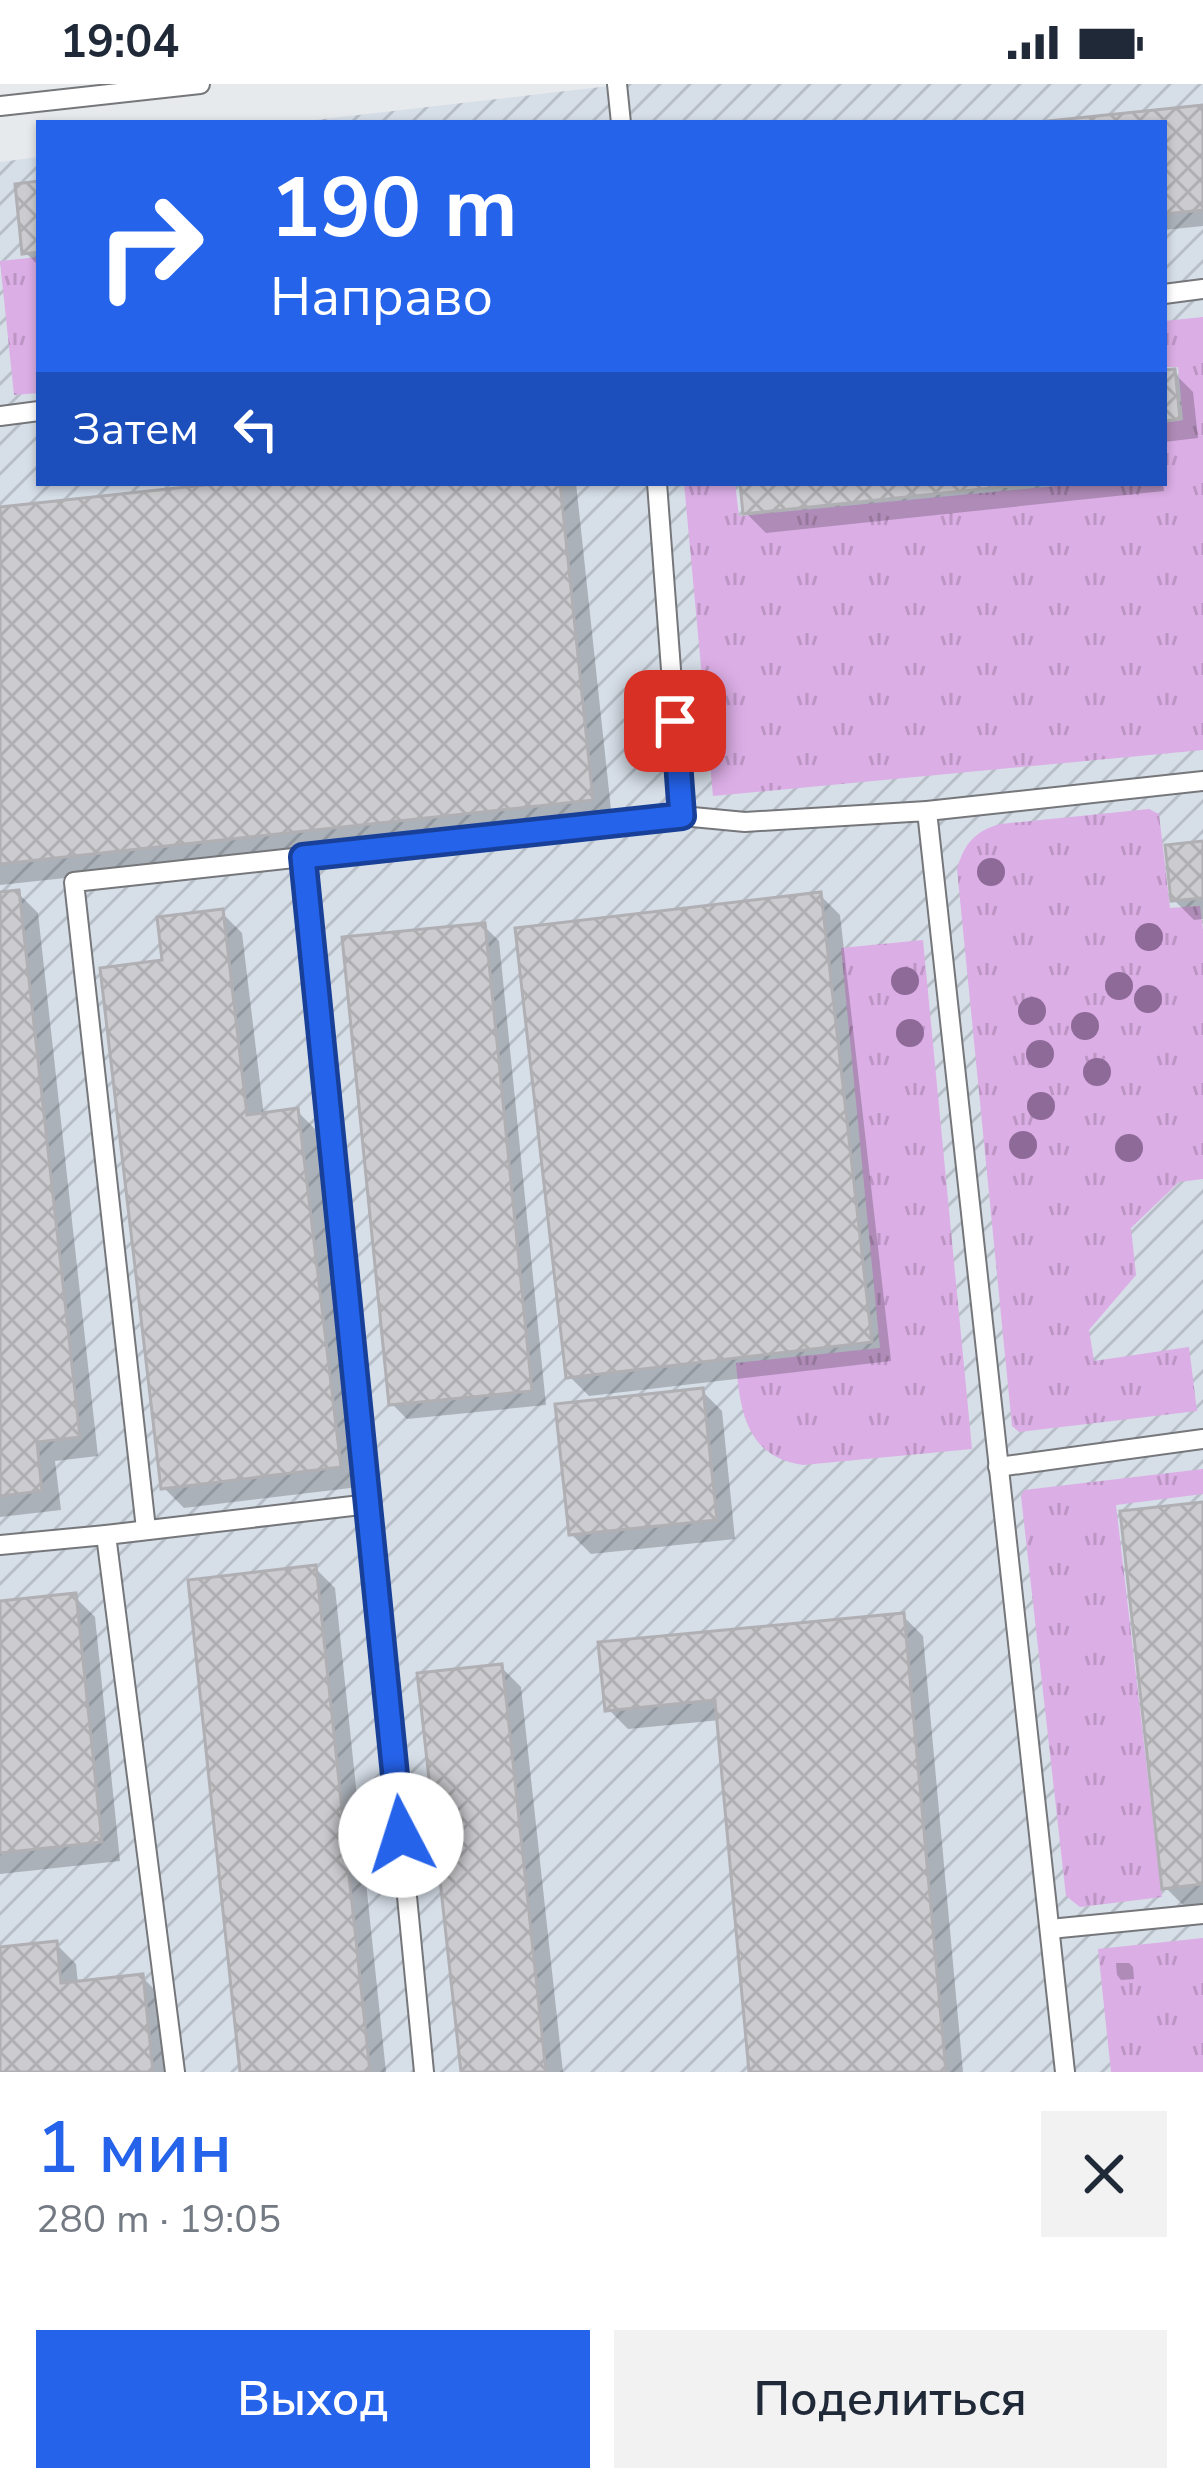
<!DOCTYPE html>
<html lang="ru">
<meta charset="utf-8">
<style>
:root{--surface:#fff;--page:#f2f2f3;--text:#1f2937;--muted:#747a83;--accent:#2563eb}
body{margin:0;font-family:"Nunito Sans",sans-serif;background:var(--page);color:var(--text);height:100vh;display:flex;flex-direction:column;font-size:45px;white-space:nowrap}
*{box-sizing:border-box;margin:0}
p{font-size:39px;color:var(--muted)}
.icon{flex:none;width:66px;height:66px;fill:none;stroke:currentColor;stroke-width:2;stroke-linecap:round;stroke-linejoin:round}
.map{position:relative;height:1988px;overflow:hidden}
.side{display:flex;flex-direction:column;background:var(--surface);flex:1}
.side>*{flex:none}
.guide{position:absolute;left:36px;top:36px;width:1131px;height:366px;border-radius:0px;box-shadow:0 3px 9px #0004;background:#2563eb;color:#fff;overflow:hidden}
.pin{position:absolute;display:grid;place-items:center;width:102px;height:102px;color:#fff;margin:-51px;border-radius:24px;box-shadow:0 6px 18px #0006}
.me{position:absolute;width:132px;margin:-66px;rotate:355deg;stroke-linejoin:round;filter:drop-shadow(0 0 9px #0008)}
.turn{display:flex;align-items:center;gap:42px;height:252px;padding:0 36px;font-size:54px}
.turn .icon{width:156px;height:156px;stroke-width:2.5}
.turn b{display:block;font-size:84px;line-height:102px}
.then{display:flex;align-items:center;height:114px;padding:0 36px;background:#0003;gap:24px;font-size:45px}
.round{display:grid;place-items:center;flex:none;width:126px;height:126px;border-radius:0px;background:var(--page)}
.headline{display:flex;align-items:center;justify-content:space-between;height:204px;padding:0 36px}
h1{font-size:72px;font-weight:600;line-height:90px;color:var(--accent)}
.button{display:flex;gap:24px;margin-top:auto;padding:24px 36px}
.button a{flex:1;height:138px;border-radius:0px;background:var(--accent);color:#fff;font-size:48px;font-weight:600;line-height:138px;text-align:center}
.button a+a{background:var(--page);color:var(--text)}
.status{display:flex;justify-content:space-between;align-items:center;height:84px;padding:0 60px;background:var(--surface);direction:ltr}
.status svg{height:33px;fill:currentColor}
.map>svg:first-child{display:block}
</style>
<div class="status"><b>19:04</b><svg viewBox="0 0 49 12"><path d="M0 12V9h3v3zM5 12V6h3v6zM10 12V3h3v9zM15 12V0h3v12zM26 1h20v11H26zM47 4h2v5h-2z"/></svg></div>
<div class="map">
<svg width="1203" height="1988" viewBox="0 0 1203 1988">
<defs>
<pattern id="industrial-furrows" width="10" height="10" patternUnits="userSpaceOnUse" patternTransform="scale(3)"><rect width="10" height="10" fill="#d6dee8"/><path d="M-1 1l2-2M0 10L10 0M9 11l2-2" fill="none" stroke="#b7bec7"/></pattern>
<pattern id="grass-tufts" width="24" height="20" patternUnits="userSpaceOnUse" patternTransform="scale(3)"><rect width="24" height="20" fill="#dbaee5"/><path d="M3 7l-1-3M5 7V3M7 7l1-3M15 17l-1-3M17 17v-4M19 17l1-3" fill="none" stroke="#bc95c4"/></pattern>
<pattern id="building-cross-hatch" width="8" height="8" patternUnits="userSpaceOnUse" patternTransform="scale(3)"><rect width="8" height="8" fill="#ccccd0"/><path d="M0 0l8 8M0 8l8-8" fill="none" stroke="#afafb2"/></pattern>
</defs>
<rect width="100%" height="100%" fill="#e7eaed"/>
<polygon fill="url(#industrial-furrows)" points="627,0 1203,0 1203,1988 0,1988 0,78 39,73 39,399 1164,399 1164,39 289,39"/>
<g fill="url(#grass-tufts)">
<polygon points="39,173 39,309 14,311 0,177"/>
<polygon points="1203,233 1203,666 713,712 684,399 735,399 739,432 1088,399 1164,399 1164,339 1183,336 1178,283 1164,283 1164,237"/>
<path d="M1149 725 1159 730 1170 824 1200 822 1203 846V1095L1179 1098 1131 1144 1136 1191 1089 1246 1094 1277 1189 1263 1197 1327 1019 1348 1012 1342 957 785C964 760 975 747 1000 740Z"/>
<path d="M923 856 972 1365 803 1381C747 1373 740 1328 736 1279L880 1264 841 864Z"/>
<polygon points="1203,1385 1203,1410 1116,1421 1162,1813 1080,1823 1066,1812 1021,1412 1024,1406"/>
<polygon points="1203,1854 1203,1988 1111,1988 1098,1865"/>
</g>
<g fill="#0003">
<polygon points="1203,24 1203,142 1164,146 1164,39 1058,39"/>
<polygon points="39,100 39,182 25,168"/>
<polygon points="1173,288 1193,308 1198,354 1164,358 1164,289"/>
<polygon points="251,399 576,399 612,735 0,801 0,426"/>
<polygon points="743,399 1163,399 1164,407 766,449 746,429"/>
<polygon points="1203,760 1203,835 1194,836 1174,816"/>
<polygon points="18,809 38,829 98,1372 55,1377 61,1426 0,1433 0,811"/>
<polygon points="820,811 840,831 891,1277 589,1312 569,1292"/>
<polygon points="222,829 242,849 264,1032 297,1027 317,1047 359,1403 184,1424 164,1404 166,879"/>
<polygon points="484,842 499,857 546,1321 407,1335 392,1320"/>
<polygon points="702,1307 722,1327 735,1455 591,1470 571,1450"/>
<polygon points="1203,1421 1203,1821 1185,1823 1165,1803"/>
<polygon points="315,1484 335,1504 386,1988 243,1988"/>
<polygon points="75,1513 95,1533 120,1777 0,1790 0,1520"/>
<polygon points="903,1532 923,1552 963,1988 752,1988 720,1636 628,1645 608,1625"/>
<polygon points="501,1583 521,1603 563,1988 464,1988"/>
<polygon points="56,1860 76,1880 78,1900 142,1893 162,1913 170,1988 0,1988 0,1866"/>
<polygon points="1116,1879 1129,1879 1133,1883 1134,1895 1121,1896 1117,1891"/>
</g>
<g fill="url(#building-cross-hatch)" stroke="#b0b0b4" stroke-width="3">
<polygon points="1203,21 1203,126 1164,130 1164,39 1029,39"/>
<polygon points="39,97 39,168 22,170 15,100"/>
<polygon points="1175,285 1180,335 1164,337 1164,286"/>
<polygon points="223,399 560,399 593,716 0,780 0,423"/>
<polygon points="740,399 1040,399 743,430"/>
<polygon points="1203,757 1203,814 1171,817 1165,761"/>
<polygon points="19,806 80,1353 37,1358 42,1407 0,1412 0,808"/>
<polygon points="821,808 872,1258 566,1294 515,844"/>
<polygon points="223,825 247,1031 298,1024 341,1383 161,1405 100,884 162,876 157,833"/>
<polygon points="485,839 532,1307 389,1321 342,853"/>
<polygon points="703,1304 717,1436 569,1451 555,1320"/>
<polygon points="1203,1418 1203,1800 1162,1805 1120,1427"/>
<polygon points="316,1481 370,1988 240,1988 188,1496"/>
<polygon points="76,1509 102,1758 0,1769 0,1517"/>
<polygon points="904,1529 946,1988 749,1988 715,1616 605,1627 598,1558"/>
<polygon points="502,1580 507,1622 546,1988 461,1988 422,1631 417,1589"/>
<polygon points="57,1857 61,1899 143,1890 153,1988 0,1988 0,1863"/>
</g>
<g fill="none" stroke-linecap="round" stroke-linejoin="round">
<defs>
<g id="lane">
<polyline points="617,0 621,39"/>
<polyline points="0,22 200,0"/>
<polyline points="1164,210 1203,205"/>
<polyline points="0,332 39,327"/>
<polyline points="657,399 682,732 745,738 927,727 1065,1988"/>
<polyline points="927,727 1203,697"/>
<polyline points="303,773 682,732"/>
<polyline points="998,1383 1203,1355"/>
<polyline points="146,1445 74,798 303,773 369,1420"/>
<polyline points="0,1461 106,1451"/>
<polyline points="1050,1845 1203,1830"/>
<polyline points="175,1988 106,1451 369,1420 424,1988"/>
</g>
</defs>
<use href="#lane" stroke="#75777a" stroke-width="22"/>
<use href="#lane" stroke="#fff" stroke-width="18"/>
</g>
<g fill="#8e6a98">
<circle cx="991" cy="788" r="14"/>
<circle cx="1149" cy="853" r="14"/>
<circle cx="905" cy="897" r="14"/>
<circle cx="1119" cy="902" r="14"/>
<circle cx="1148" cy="915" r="14"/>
<circle cx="1032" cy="927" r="14"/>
<circle cx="1085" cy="942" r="14"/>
<circle cx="910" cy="949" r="14"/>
<circle cx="1040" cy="970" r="14"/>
<circle cx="1097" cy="988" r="14"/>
<circle cx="1041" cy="1022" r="14"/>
<circle cx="1023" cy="1061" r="14"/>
<circle cx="1129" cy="1064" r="14"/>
</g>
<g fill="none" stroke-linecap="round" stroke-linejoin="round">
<defs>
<polyline id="route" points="401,1751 303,773 682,732 675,637"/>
</defs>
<use href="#route" stroke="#184099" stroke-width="30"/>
<use href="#route" stroke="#2563eb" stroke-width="21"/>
</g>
</svg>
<div class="pin" style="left:675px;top:637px;background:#d93025"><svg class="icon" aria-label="arrive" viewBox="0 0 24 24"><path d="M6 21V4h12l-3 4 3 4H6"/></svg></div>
<svg class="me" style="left:401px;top:1751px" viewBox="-20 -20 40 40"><circle r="19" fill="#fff"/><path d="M0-13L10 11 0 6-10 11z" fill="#2563eb"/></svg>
<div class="guide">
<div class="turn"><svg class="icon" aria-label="right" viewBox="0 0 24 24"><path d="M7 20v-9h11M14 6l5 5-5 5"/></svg><div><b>190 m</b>Направо</div></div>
<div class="then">Затем<svg class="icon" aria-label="left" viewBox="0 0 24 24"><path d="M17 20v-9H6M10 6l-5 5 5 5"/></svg></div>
</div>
</div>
<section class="side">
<div class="headline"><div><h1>1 мин</h1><p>280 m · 19:05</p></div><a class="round"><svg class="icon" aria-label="close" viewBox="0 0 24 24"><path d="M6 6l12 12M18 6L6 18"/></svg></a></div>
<div class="button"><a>Выход</a><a>Поделиться</a></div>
</section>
